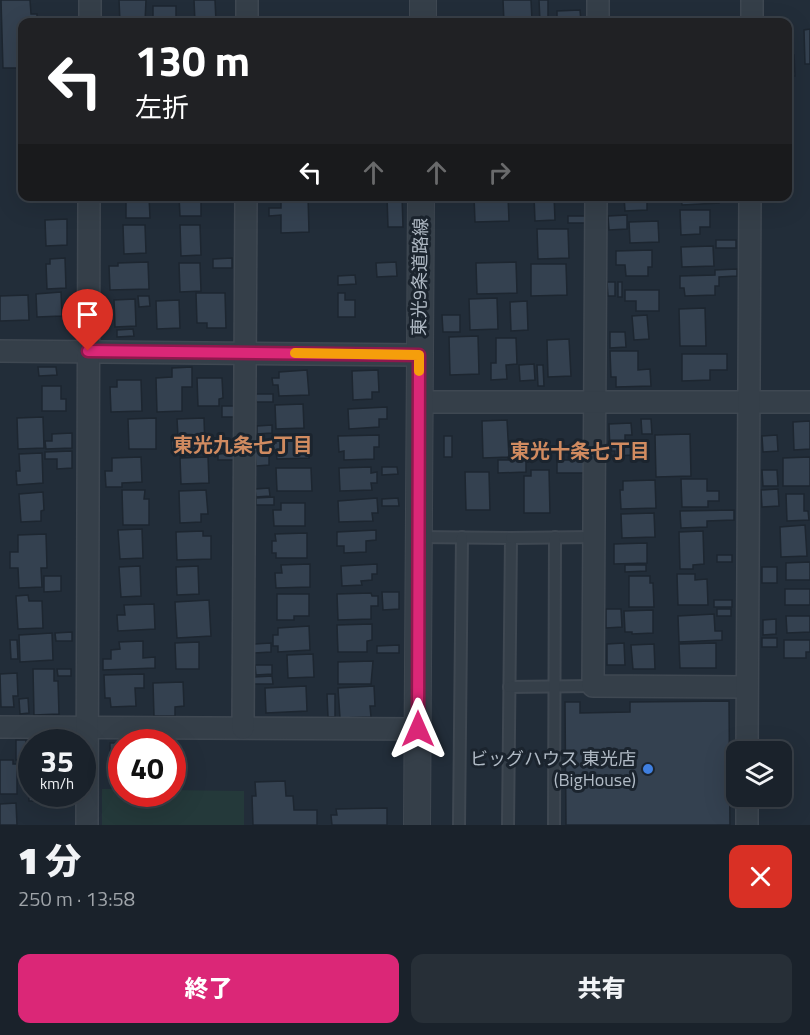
<!DOCTYPE html>
<html lang="ja">
<meta charset="utf-8">
<style>
:root{--surface:#1a222b;--page:#272f37;--text:#f1f3f6;--muted:#9fa4a9;--line:#383f47;--accent:#db2777}
body{margin:0;font-family:"Titillium Web","Noto Sans JP",sans-serif;background:var(--page);color:var(--text);height:100vh;display:flex;flex-direction:column;font-size:22px;white-space:nowrap}
*{box-sizing:border-box;margin:0}
p{font-size:20px;color:var(--muted)}
.icon{flex:none;width:33px;height:33px;fill:none;stroke:currentColor;stroke-width:2;stroke-linecap:round;stroke-linejoin:round}
.map{position:relative;height:825px;overflow:hidden}
.panel{display:flex;flex-direction:column;background:var(--surface);flex:1}
.panel>*{flex:none}
.hud{position:absolute;left:18px;top:18px;width:774px;height:183px;border-radius:12px;box-shadow:0 6px 24px #0002,0 0 0 2px var(--line);background:#202124;color:#fff;overflow:hidden}
.fabs{position:absolute;left:726px;top:741px;display:grid;gap:12px}
.fabs a{display:grid;place-items:center;width:66px;height:66px;border-radius:12px;background:var(--surface);box-shadow:0 6px 24px #0002,0 0 0 2px var(--line);font-size:30px}
.speed{position:absolute;left:18px;top:729px;display:flex;gap:12px;font-size:30px;font-weight:700;text-align:center}
.speed>*{display:grid;place-content:center;width:78px;height:78px;border-radius:50%;background:var(--surface);box-shadow:0 6px 24px #0002,0 0 0 2px var(--line);line-height:1}
.speed small{font-size:15px;font-weight:400}
.speed .limit{border:9px solid #d22;background:#fff;color:#111}
.pin{position:absolute;display:grid;place-items:center;width:51px;height:51px;color:#fff;margin:-62px -26px;border-radius:50% 50% 50% 0;rotate:-45deg;box-shadow:0 0 6px #0007}
.pin .icon{rotate:45deg}
.me{position:absolute;width:66px;margin:-33px;rotate:0deg;stroke-linejoin:round;filter:drop-shadow(0 0 4px #0008)}
.turn{display:flex;align-items:center;gap:21px;height:126px;padding:0 18px;font-size:27px}
.turn .icon{width:78px;height:78px;stroke-width:2.5}
.turn b{display:block;font-size:42px;line-height:51px}
.lanes{display:flex;align-items:center;height:57px;padding:0 18px;background:#0003;justify-content:center;gap:30px;direction:ltr}
.lanes .off{opacity:.35}
.round{display:grid;place-items:center;flex:none;width:63px;height:63px;border-radius:12px;background:var(--page)}
.headline{display:flex;align-items:center;justify-content:space-between;height:102px;padding:0 18px}
h1{font-size:36px;font-weight:800;line-height:45px}
.button{display:flex;gap:12px;margin-top:auto;padding:12px 18px}
.button a{flex:1;height:69px;border-radius:12px;background:var(--accent);color:#fff;font-size:24px;font-weight:800;line-height:69px;text-align:center}
.button a+a{background:var(--page);color:var(--text)}
.map>svg:first-child{display:block}
</style>
<div class="map">
<svg width="810" height="825" viewBox="0 0 810 825">
<rect width="100%" height="100%" fill="#222d39"/>
<polygon fill="#24393a" points="102,789 121,789 122,794 172,794 173,790 244,791 244,825 102,825"/>
<g fill="#344150" stroke="#1d2630" stroke-width="1.5">
<polygon points="1,0 30,0 31,14 37,14 37,22 22,22 22,68 3,68"/>
<polygon points="119,0 146,0 145,22 120,22"/>
<polygon points="194,0 215,0 216,22 195,22"/>
<polygon points="503,0 531,0 532,21 504,22"/>
<polygon points="539,0 548,0 548,22 540,22"/>
<rect x="153" y="6" width="23" height="16"/>
<polygon points="580,10 581,22 557,22 557,11"/>
<polygon points="810,29 810,64 805,64 804,30"/>
<polygon points="788,55 794,55 795,76 788,76"/>
<polygon points="20,113 22,113 22,143 21,143"/>
<polygon points="126,196 149,196 150,218 126,218"/>
<polygon points="179,196 201,196 201,216 180,216"/>
<polygon points="281,196 308,196 309,232 281,233 281,215 269,216 269,208 281,208"/>
<polygon points="387,196 402,196 403,227 388,227"/>
<polygon points="474,196 508,196 509,221 475,222"/>
<polygon points="534,196 554,196 555,220 535,221"/>
<rect x="570" y="196" width="15" height="5"/>
<polygon points="624,196 653,196 653,202 647,202 647,210 625,211"/>
<polygon points="681,196 718,196 719,203 682,205"/>
<polygon points="680,210 710,210 710,227 700,227 700,234 681,235"/>
<polygon points="627,215 627,229 609,230 608,216"/>
<rect x="568" y="216" width="17" height="7"/>
<polygon points="67,219 67,245 46,246 45,220"/>
<polygon points="658,221 659,242 630,243 629,222"/>
<polygon points="123,225 145,225 146,253 124,254"/>
<polygon points="180,225 200,225 201,255 181,256"/>
<polygon points="537,229 568,229 569,258 538,259"/>
<rect x="716" y="240" width="20" height="8"/>
<polygon points="713,246 714,266 682,267 681,247"/>
<polygon points="652,250 652,267 648,267 648,276 626,276 625,265 616,265 616,251"/>
<polygon points="65,258 66,288 47,289 46,264 50,264 50,259"/>
<polygon points="232,258 232,268 213,268 213,259"/>
<polygon points="148,262 149,289 110,290 109,266 118,266 118,263"/>
<polygon points="396,262 397,276 377,277 376,263"/>
<polygon points="516,262 517,293 477,294 476,263"/>
<polygon points="179,263 200,263 201,291 180,292"/>
<polygon points="531,264 566,264 567,295 531,296"/>
<polygon points="737,269 737,276 719,277 719,286 715,286 715,295 685,296 684,288 680,288 680,276 715,275 715,270"/>
<polygon points="355,275 356,284 338,285 338,276"/>
<polygon points="607,282 615,282 615,296 608,296"/>
<rect x="618" y="282" width="4" height="15"/>
<polygon points="625,290 659,290 659,311 636,311 636,301 625,301"/>
<polygon points="61,292 62,316 37,317 36,294"/>
<polygon points="196,293 225,293 226,328 207,328 207,323 197,323"/>
<polygon points="338,293 345,293 345,300 355,300 355,317 338,317"/>
<polygon points="28,295 29,320 0,321 0,296"/>
<polygon points="138,296 149,296 150,306 139,307"/>
<polygon points="497,298 498,329 470,330 469,299"/>
<polygon points="135,299 136,326 115,327 114,300"/>
<polygon points="179,300 180,328 157,329 156,301"/>
<polygon points="527,301 528,330 511,331 510,302"/>
<polygon points="705,308 706,346 680,346 679,309"/>
<polygon points="442,315 460,315 460,332 443,332"/>
<polygon points="647,315 649,339 634,340 632,316"/>
<polygon points="133,329 134,336 117,337 117,330"/>
<polygon points="610,332 625,332 626,347 610,348"/>
<polygon points="478,336 479,374 450,375 449,337"/>
<polygon points="496,338 516,338 517,364 506,365 507,379 491,380 491,363 496,363"/>
<polygon points="569,339 571,376 548,377 547,340"/>
<polygon points="610,351 638,351 638,370 650,369 651,386 616,387 616,377 611,377"/>
<polygon points="682,354 727,354 727,370 710,370 710,380 682,381"/>
<polygon points="534,364 535,380 520,381 519,365"/>
<polygon points="537,365 543,365 544,386 538,386"/>
<polygon points="38,367 56,367 57,375 39,376"/>
<polygon points="192,367 192,387 182,387 182,411 157,412 156,378 172,377 172,368"/>
<polygon points="307,370 309,395 279,396 278,385 273,385 272,378 279,378 279,372"/>
<polygon points="378,370 379,392 372,392 372,399 353,400 352,371"/>
<polygon points="197,378 222,378 223,398 219,399 219,406 198,406"/>
<polygon points="117,380 141,380 142,411 111,412 110,387 117,387"/>
<polygon points="42,386 61,386 61,399 66,399 66,411 42,411"/>
<rect x="256" y="394" width="17" height="8"/>
<polygon points="303,404 304,428 276,429 275,405"/>
<rect x="222" y="406" width="13" height="11"/>
<polygon points="387,407 387,419 379,419 379,427 349,429 348,409"/>
<polygon points="43,417 44,448 18,449 17,418"/>
<polygon points="156,418 156,449 129,449 128,419"/>
<polygon points="204,418 205,449 172,450 171,437 178,436 177,419"/>
<polygon points="641,419 651,419 652,434 642,434"/>
<polygon points="507,420 509,457 483,458 482,421"/>
<polygon points="810,421 810,449 794,450 793,422"/>
<polygon points="631,423 632,435 625,435 625,440 632,440 632,455 615,456 615,451 610,451 609,424"/>
<polygon points="272,425 272,433 257,434 257,426"/>
<polygon points="72,433 72,448 46,449 45,441 52,441 52,434"/>
<polygon points="309,434 309,458 277,459 276,452 273,453 273,443 276,443 276,435"/>
<polygon points="690,434 691,476 656,477 655,435"/>
<polygon points="379,435 379,447 374,447 374,459 344,460 344,451 339,452 338,436"/>
<polygon points="777,435 778,451 763,452 762,436"/>
<rect x="444" y="436" width="8" height="21"/>
<polygon points="234,442 234,451 208,451 208,443"/>
<polygon points="269,450 269,465 256,466 255,451"/>
<polygon points="72,451 72,468 57,469 57,459 45,459 45,452"/>
<polygon points="42,453 43,483 17,485 16,471 20,471 19,454"/>
<polygon points="234,453 234,460 218,460 218,454"/>
<polygon points="141,457 142,482 122,483 122,487 106,487 105,471 112,471 112,458"/>
<polygon points="208,457 209,483 181,484 180,458"/>
<polygon points="810,457 810,486 783,486 783,458"/>
<polygon points="498,460 526,460 526,472 498,473"/>
<rect x="557" y="460" width="27" height="13"/>
<polygon points="371,467 371,473 377,472 377,483 371,483 372,490 340,491 339,468"/>
<polygon points="382,467 397,467 398,474 382,475"/>
<polygon points="276,468 311,468 312,491 277,491"/>
<polygon points="531,470 549,470 550,513 524,513 524,476 531,476"/>
<polygon points="762,470 777,470 778,486 763,486"/>
<polygon points="465,472 489,472 490,510 466,510"/>
<polygon points="681,479 707,479 707,491 719,491 719,501 708,501 708,507 682,507"/>
<polygon points="655,480 656,508 621,509 620,490 623,490 623,481"/>
<polygon points="269,488 270,496 256,497 255,489"/>
<polygon points="778,489 779,506 762,507 761,490"/>
<polygon points="122,490 145,490 144,499 149,499 149,525 123,525"/>
<polygon points="206,490 208,514 201,514 201,522 180,523 179,491"/>
<polygon points="43,492 44,510 41,511 41,521 21,522 19,494"/>
<polygon points="786,494 804,494 804,511 808,511 809,520 787,521"/>
<polygon points="274,497 274,505 256,505 256,498"/>
<polygon points="377,498 378,513 372,513 373,521 339,522 338,501"/>
<polygon points="398,498 399,506 382,506 382,499"/>
<polygon points="281,503 305,503 305,526 274,526 273,510 281,510"/>
<polygon points="734,510 734,520 707,521 707,527 681,528 680,511"/>
<polygon points="654,513 655,537 622,538 621,514"/>
<polygon points="805,525 807,556 781,557 780,527"/>
<polygon points="142,529 143,558 120,559 118,530"/>
<polygon points="376,530 376,540 366,541 366,552 344,553 344,546 337,546 337,532"/>
<polygon points="203,531 203,536 211,536 211,559 177,560 176,532"/>
<polygon points="703,531 704,564 693,565 693,569 680,569 679,532"/>
<polygon points="307,533 307,558 276,558 276,553 272,553 272,541 276,541 275,534"/>
<polygon points="46,534 47,568 41,568 42,587 19,588 18,568 10,568 10,552 18,552 18,535"/>
<polygon points="647,543 647,563 614,564 614,544"/>
<rect x="717" y="555" width="15" height="7"/>
<polygon points="810,562 810,580 786,580 786,563"/>
<polygon points="310,564 310,587 276,588 275,573 282,573 281,565"/>
<polygon points="377,564 377,574 372,574 372,580 361,581 362,585 342,586 341,566"/>
<polygon points="625,565 646,565 646,571 625,572"/>
<polygon points="140,566 141,596 121,597 119,567"/>
<polygon points="198,566 199,594 177,595 176,567"/>
<rect x="762" y="567" width="15" height="16"/>
<polygon points="677,574 695,574 695,580 707,579 708,605 678,605"/>
<polygon points="44,576 61,576 61,591 44,592"/>
<polygon points="629,576 650,576 650,583 653,583 654,607 629,607"/>
<rect x="785" y="589" width="25" height="16"/>
<polygon points="382,592 399,592 399,609 383,610"/>
<polygon points="371,593 372,596 378,596 378,606 371,606 371,619 338,620 337,594"/>
<polygon points="277,594 309,594 309,616 294,616 294,620 277,620"/>
<polygon points="28,595 29,601 42,601 43,628 18,629 16,596"/>
<polygon points="209,600 211,636 177,638 175,602"/>
<rect x="714" y="600" width="18" height="7"/>
<polygon points="154,604 155,629 118,631 117,615 125,615 124,605"/>
<polygon points="606,609 621,609 622,627 606,628"/>
<rect x="717" y="609" width="14" height="7"/>
<polygon points="653,610 653,633 632,634 632,632 625,632 624,611"/>
<polygon points="714,614 715,631 722,631 722,640 679,642 678,616"/>
<polygon points="786,616 810,616 810,632 787,633"/>
<polygon points="776,619 776,634 763,635 763,620"/>
<polygon points="372,624 372,640 367,641 367,652 338,652 337,625"/>
<polygon points="309,626 310,650 278,652 278,646 273,646 273,635 278,635 278,628"/>
<polygon points="72,632 72,641 56,641 55,633"/>
<polygon points="52,633 53,660 20,662 19,635"/>
<rect x="762" y="638" width="15" height="9"/>
<polygon points="10,640 17,640 18,659 11,659"/>
<polygon points="784,640 810,640 810,652 806,652 806,658 784,658"/>
<polygon points="143,641 143,658 155,657 155,668 103,670 103,659 111,659 111,650 120,649 119,642"/>
<polygon points="199,642 199,669 176,669 175,643"/>
<polygon points="271,643 271,652 254,653 254,644"/>
<polygon points="624,643 625,665 607,665 607,644"/>
<polygon points="716,643 716,668 680,668 679,644"/>
<polygon points="654,644 655,669 633,669 631,645"/>
<polygon points="399,645 399,653 377,653 377,646"/>
<polygon points="313,654 314,677 288,678 287,655"/>
<polygon points="373,661 371,684 338,684 338,662"/>
<polygon points="255,665 272,665 272,674 256,675"/>
<polygon points="33,669 54,669 54,681 58,681 59,714 34,715"/>
<polygon points="57,669 71,669 71,676 58,676"/>
<polygon points="17,673 18,696 13,696 14,707 1,707 0,674"/>
<polygon points="144,674 144,688 135,688 136,706 111,707 110,698 105,698 104,675"/>
<polygon points="272,676 273,684 254,684 254,677"/>
<polygon points="183,682 184,706 175,707 175,716 154,716 153,683"/>
<polygon points="306,686 307,711 266,713 265,688"/>
<polygon points="374,686 375,706 370,706 371,717 340,718 338,688"/>
<polygon points="327,694 335,694 335,717 328,717"/>
<polygon points="28,698 29,713 20,714 19,699"/>
<polygon points="729,701 730,825 566,825 565,702 580,702 580,713 630,712 630,702"/>
<rect x="16" y="740" width="10" height="20"/>
<rect x="110" y="743" width="12" height="33"/>
<polygon points="172,749 180,749 181,784 172,784"/>
<polygon points="0,760 13,760 13,764 17,764 17,794 0,794"/>
<polygon points="28,769 32,769 32,794 51,794 51,801 29,801"/>
<polygon points="285,781 286,796 293,796 294,810 317,810 317,825 253,825 252,796 256,796 255,782"/>
<polygon points="16,803 17,825 0,825 0,804"/>
<polygon points="387,808 387,825 332,825 331,815 337,815 336,809"/>
</g>
<g fill="none" stroke-linecap="round" stroke-linejoin="round">
<defs>
<g id="service">
<polyline points="419,537 511,538 508,825"/>
<polyline points="511,538 594,537"/>
<polyline points="509,687 593,686"/>
<polyline points="459,825 462,537"/>
<polyline points="554,825 555,537"/>
</g>
<g id="minor">
<polyline points="90,22 90,0"/>
<polyline points="247,22 247,0"/>
<polyline points="598,22 598,0"/>
<polyline points="752,22 752,0"/>
<polyline points="596,196 593,686 747,687"/>
<polyline points="0,351 419,355"/>
<polyline points="420,402 810,402"/>
<polyline points="0,727 418,729"/>
<polyline points="243,728 246,196"/>
<polyline points="747,752 750,196"/>
<polyline points="87,825 89,196"/>
<polyline points="747,825 747,796"/>
</g>
<g id="tertiary">
<polyline points="423,22 423,0"/>
<polyline points="417,825 421,196"/>
</g>
</defs>
<use href="#service" stroke="#3f4852" stroke-width="14"/>
<use href="#minor" stroke="#3f4852" stroke-width="24"/>
<use href="#tertiary" stroke="#3f4852" stroke-width="28"/>
<use href="#service" stroke="#353f49" stroke-width="10"/>
<use href="#minor" stroke="#353f49" stroke-width="21"/>
<use href="#tertiary" stroke="#353f49" stroke-width="26"/>
</g>
<g fill="none" stroke-linecap="round" stroke-linejoin="round">
<defs>
<polyline id="route" points="88,351 419,355 418,729"/>
</defs>
<use href="#route" stroke="#8e194d" stroke-width="15"/>
<use href="#route" stroke="#db2777" stroke-width="10"/>
<polyline stroke="#f59e0b" stroke-width="10" points="295,353 419,355 419,371"/>
</g>
<circle fill="#3f7fe0" stroke="#1b242e" stroke-width="2" cx="648" cy="769" r="6"/>
<g text-anchor="middle" stroke-width="6" stroke-linejoin="round" paint-order="stroke">
<g font-size="18" fill="#b0bac5" stroke="#1b242e">
<text transform="translate(420 277) rotate(-89)" y="6">東光9条道路線</text>
</g>
<g font-size="18" fill="#b0bac5" stroke="#1b242e" text-anchor="end">
<text x="636" y="765">ビッグハウス 東光店<tspan x="636" dy="21">(BigHouse)</tspan></text>
</g>
<g font-size="20" font-weight="bold" fill="#d18b60" stroke="#1b242e">
<text x="243" y="452">東光九条七丁目</text>
<text x="580" y="458">東光十条七丁目</text>
</g>
</g>
</svg>
<div class="fabs">
<a><svg class="icon" aria-label="layers" viewBox="0 0 24 24"><path d="M12 4l9 5-9 5-9-5zM3 14l9 5 9-5"/></svg></a>
</div>
<div class="speed"><div>35<small>km/h</small></div><div class="limit">40</div></div>
<div class="pin" style="left:88px;top:351px;background:#d93025"><svg class="icon" aria-label="arrive" viewBox="0 0 24 24"><path d="M6 21V4h12l-3 4 3 4H6"/></svg></div>
<svg class="me" style="left:418px;top:729px" viewBox="-20 -20 40 40"><path d="M0-17L14 15 0 8-14 15z" fill="#db2777" stroke="#fff" stroke-width="4"/></svg>
<div class="hud">
<div class="turn"><svg class="icon" aria-label="left" viewBox="0 0 24 24"><path d="M17 20v-9H6M10 6l-5 5 5 5"/></svg><div><b>130 m</b>左折</div></div>
<div class="lanes"><svg class="icon" aria-label="left" viewBox="0 0 24 24"><path d="M17 20v-9H6M10 6l-5 5 5 5"/></svg><svg class="icon off" aria-label="ahead" viewBox="0 0 24 24"><path d="M12 20V5M6 11l6-6 6 6"/></svg><svg class="icon off" aria-label="ahead" viewBox="0 0 24 24"><path d="M12 20V5M6 11l6-6 6 6"/></svg><svg class="icon off" aria-label="right" viewBox="0 0 24 24"><path d="M7 20v-9h11M14 6l5 5-5 5"/></svg></div>
</div>
</div>
<section class="panel">
<div class="headline"><div><h1>1 分</h1><p>250 m · 13:58</p></div><a class="round" style="background:#d93025;color:#fff"><svg class="icon" aria-label="close" viewBox="0 0 24 24"><path d="M6 6l12 12M18 6L6 18"/></svg></a></div>
<div class="button"><a>終了</a><a>共有</a></div>
</section>
